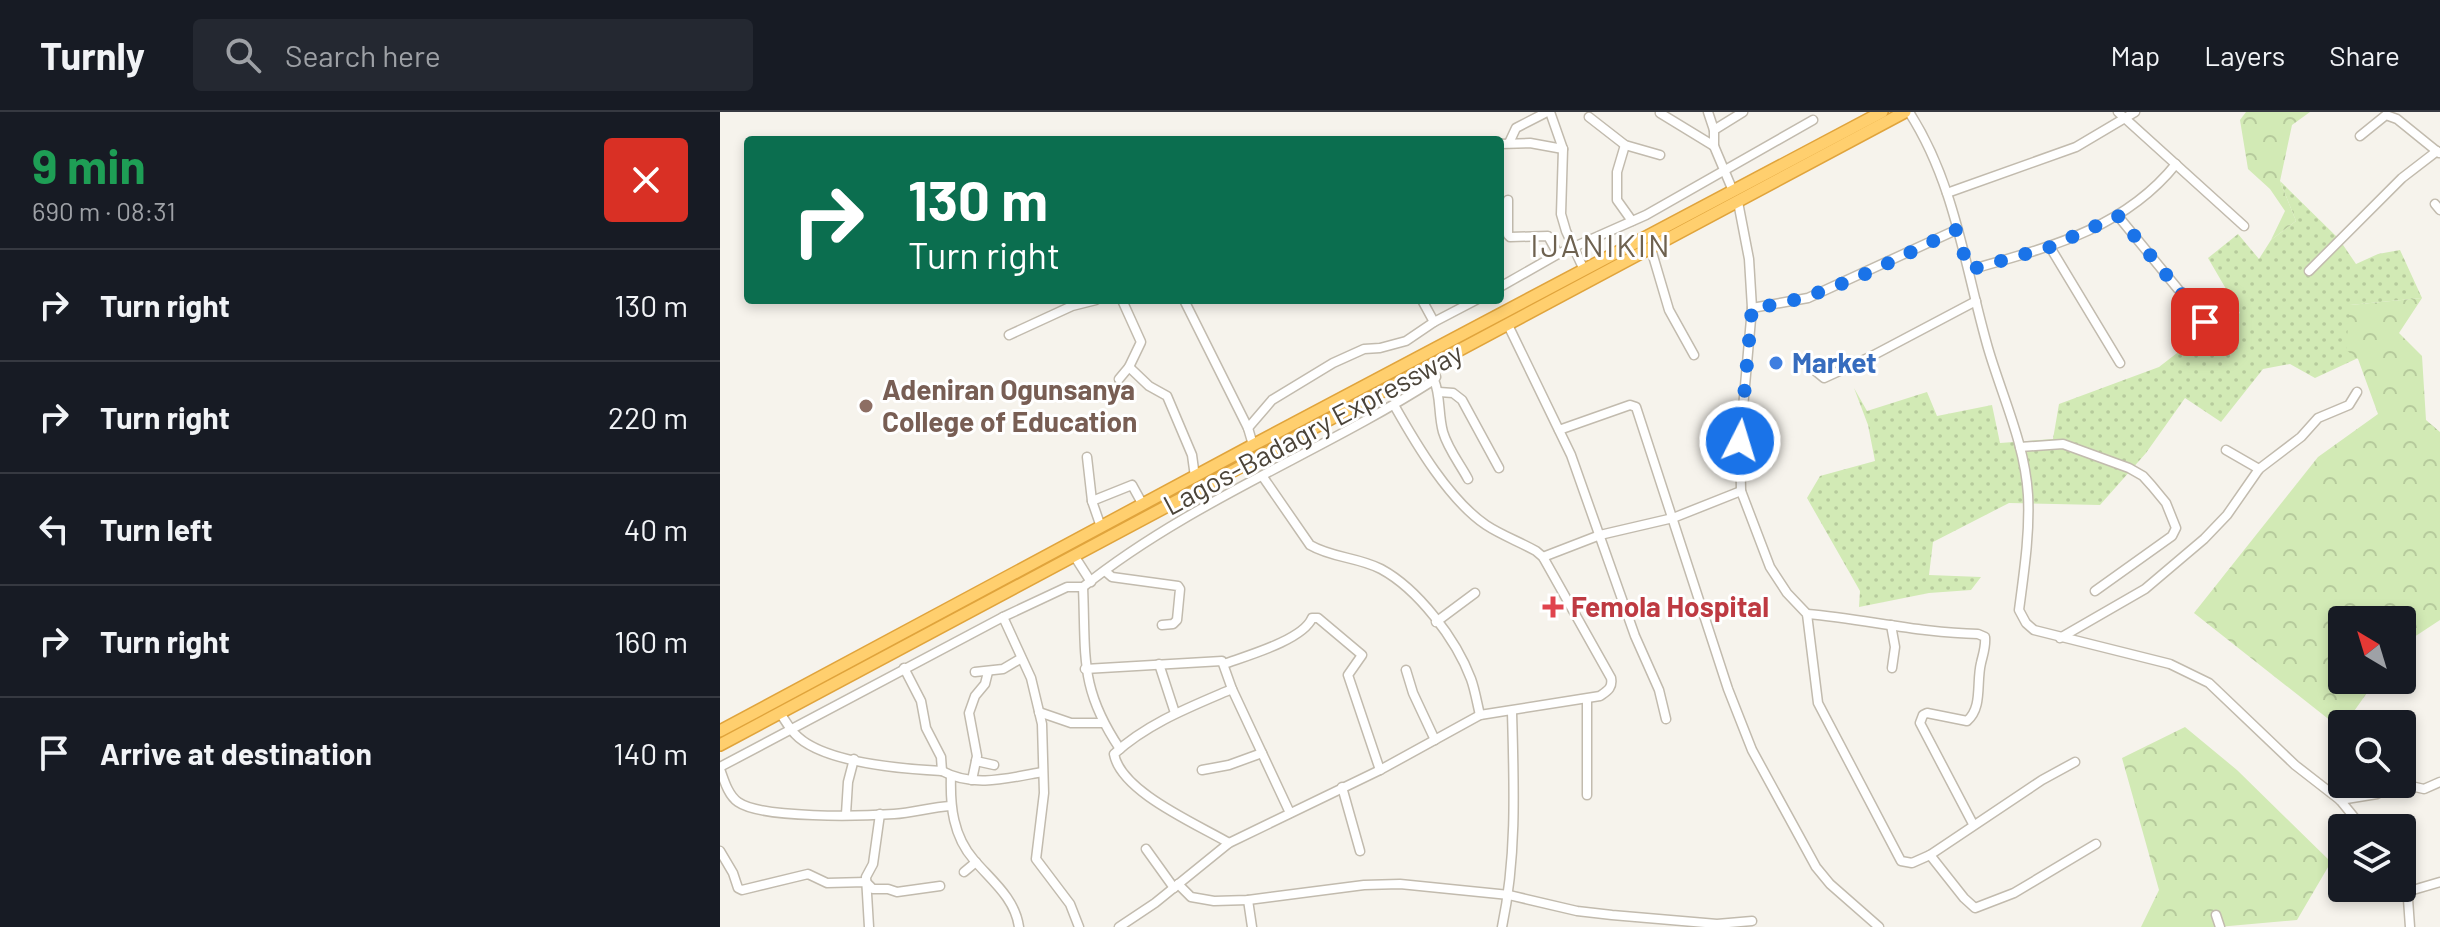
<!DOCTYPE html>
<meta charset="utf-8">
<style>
:root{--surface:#171b24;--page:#242831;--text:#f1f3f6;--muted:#9ea1a6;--line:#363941}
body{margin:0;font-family:Barlow,sans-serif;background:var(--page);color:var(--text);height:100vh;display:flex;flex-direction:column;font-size:30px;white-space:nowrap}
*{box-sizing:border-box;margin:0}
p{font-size:26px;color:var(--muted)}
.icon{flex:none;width:44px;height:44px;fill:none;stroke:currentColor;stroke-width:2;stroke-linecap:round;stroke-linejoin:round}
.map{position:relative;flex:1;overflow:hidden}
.side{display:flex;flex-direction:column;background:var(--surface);width:720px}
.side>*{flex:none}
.banner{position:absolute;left:24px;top:24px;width:760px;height:168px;border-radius:8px;box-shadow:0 4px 12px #0003;background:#0b6e4f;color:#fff;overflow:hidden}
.needle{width:52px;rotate:322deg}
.controls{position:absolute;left:1608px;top:494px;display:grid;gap:16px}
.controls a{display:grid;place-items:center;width:88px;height:88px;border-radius:8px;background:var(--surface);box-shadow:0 4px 12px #0003;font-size:40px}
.pin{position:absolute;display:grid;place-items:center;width:68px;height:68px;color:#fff;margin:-34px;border-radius:16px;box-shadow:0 4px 12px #0006}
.me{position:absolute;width:88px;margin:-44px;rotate:5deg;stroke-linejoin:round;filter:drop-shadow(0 0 6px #0008)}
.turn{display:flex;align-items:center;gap:28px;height:168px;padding:0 32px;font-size:36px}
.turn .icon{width:104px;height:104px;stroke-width:2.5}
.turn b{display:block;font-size:56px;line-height:68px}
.round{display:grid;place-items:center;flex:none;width:84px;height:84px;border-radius:8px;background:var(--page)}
.headline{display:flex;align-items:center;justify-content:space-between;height:136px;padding:0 32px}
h1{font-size:48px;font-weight:700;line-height:60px;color:#1e9e55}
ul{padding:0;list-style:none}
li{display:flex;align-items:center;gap:24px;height:112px;padding:0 32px;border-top:2px solid var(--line)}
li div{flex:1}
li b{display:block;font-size:30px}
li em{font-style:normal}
header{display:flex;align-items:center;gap:48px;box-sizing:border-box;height:112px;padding:0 40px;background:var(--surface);border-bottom:2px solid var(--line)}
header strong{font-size:38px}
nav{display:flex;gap:44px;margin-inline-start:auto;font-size:28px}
.search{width:560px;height:72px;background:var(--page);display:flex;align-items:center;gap:20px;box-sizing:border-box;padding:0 28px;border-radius:8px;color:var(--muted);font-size:30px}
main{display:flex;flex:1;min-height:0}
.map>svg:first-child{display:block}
</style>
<header>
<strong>Turnly</strong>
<div class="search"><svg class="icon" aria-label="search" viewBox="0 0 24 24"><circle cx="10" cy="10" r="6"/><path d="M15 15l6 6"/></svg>Search here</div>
<nav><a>Map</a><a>Layers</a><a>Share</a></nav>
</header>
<main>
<section class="side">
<div class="headline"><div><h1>9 min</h1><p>690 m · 08:31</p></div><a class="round" style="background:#d93025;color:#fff"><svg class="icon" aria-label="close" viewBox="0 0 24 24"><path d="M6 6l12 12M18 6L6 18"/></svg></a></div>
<ul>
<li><svg class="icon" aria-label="right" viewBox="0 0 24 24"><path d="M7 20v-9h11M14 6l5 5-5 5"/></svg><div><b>Turn right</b></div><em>130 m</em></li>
<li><svg class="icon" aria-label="right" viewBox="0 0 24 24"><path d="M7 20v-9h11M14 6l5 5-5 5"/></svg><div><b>Turn right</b></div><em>220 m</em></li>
<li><svg class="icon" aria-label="left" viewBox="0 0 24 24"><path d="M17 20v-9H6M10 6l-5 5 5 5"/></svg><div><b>Turn left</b></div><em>40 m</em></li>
<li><svg class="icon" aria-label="right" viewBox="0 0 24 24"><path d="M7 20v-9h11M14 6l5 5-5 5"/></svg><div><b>Turn right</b></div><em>160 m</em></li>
<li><svg class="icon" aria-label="arrive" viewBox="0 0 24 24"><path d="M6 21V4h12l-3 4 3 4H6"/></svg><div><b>Arrive at destination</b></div><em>140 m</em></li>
</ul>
</section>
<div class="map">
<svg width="1720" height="815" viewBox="0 0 1720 815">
<defs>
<pattern id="grass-dots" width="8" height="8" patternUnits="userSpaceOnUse" patternTransform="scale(2)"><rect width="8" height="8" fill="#d2eab5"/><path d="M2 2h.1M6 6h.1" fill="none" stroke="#b6ca9c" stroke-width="1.8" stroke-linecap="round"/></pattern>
<pattern id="forest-crowns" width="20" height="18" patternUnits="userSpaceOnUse" patternTransform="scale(2)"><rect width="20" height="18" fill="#d2eab5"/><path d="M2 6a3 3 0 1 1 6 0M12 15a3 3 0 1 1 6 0" fill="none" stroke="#b6ca9c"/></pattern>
</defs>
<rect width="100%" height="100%" fill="#f6f3ec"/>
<polygon fill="url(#grass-dots)" points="1560,69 1619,127 1636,152 1658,142 1680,138 1702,186 1630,193 1638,246 1595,266 1570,252 1543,257 1501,310 1465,286 1426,341 1380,393 1289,391 1213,430 1209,463 1261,465 1251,478 1209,481 1139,495 1140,479 1087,386 1100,364 1155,349 1148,313 1134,276 1147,299 1207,280 1217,304 1272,293 1280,331 1333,327 1339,292 1439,255 1479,224 1520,201 1488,146 1518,122 1539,147 1551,128 1576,109"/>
<g fill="url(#forest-crowns)">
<polygon points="1526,0 1590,0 1572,13 1560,69 1576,109 1551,128 1565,99 1550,77 1528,57 1520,8"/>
<polygon points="1702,186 1679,221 1702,244 1706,308 1720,320 1720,508 1682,533 1682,508 1622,508 1622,568 1656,568 1625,612 1622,612 1621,617 1474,501 1598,345 1658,302 1638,247 1626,238 1630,193"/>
<polygon points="1465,615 1517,658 1611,750 1577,808 1498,815 1421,815 1439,778 1402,646"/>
</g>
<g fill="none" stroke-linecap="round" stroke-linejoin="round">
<defs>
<g id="minor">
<polyline points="830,0 843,37 841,102 846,119 864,158"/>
<polyline points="988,0 994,18 994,34 1013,79"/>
<path d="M1189 0C1235 71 1245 156 1268 236 1282 284 1305 332 1308 383 1310 421 1304 460 1299 498L1306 511 1314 518 1450 552 1489 571 1575 653 1620 688 1643 716"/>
<polyline points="1398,0 1524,114"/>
<polyline points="940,1 994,34"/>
<polyline points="869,5 905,33 940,43"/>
<polyline points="994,18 1023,0"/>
<polyline points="1640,24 1666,3 1677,7 1719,41"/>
<polyline points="789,31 796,16 827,0"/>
<polyline points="780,32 810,31 843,37"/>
<polyline points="905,33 897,60 897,88 912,109"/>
<polyline points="1227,81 1356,35 1415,0"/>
<polyline points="788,88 788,123 790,125 828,124 838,142"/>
<polyline points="1018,90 1029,147 1032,196 1020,329 1021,379 1050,455 1067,481 1087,502 1098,591 1181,749 1192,751 1210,743 1322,668 1355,650"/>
<polyline points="1715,92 1720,98"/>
<polyline points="1398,104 1485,210"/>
<polyline points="1330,135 1400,251"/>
<polyline points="931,137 949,198 974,243"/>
<path d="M1249 158C1326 136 1403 118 1456 52"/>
<polyline points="1589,159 1682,66 1717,39"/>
<polyline points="780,175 838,142 926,103 1093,8"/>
<polyline points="464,188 528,316 533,333"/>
<polyline points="702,188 714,210"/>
<polyline points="1032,196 1088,186 1236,118"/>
<polyline points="788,213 851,343 915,524 939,578 946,607"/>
<polyline points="289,223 352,194 376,188"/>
<polyline points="409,255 429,274 447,284 472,343 475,365"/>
<polyline points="1093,257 1104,266 1150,245 1256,189"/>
<polyline points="399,267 409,255 421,230 402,188"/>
<path d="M714 268C721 284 718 302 723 320 728 337 740 352 748 367"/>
<polyline points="719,280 733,281 742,288 779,356"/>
<polyline points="528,316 552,288 613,251 644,237 660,236 686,229 714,210 756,188"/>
<polyline points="839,318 910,293 916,295 1008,577 1032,638 1096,755 1110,772 1159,815"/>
<polyline points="1300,335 1343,332 1409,356 1423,364 1432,374 1446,391 1456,416 1452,424 1375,479"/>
<polyline points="1506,338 1539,357"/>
<polyline points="367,345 372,389"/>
<path d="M543 365 590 433C612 446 638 445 661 457 698 477 736 527 751 567 755 578 757 591 760 603"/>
<polyline points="381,415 372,389 412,373 423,393"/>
<polyline points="355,445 371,470"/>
<polyline points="823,445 880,423 953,406 1021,379"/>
<polyline points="385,459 392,465 458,474 460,477 457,508 453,512 442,513"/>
<path d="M363 475C366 545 359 576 400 637"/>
<path d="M1087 502C1145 507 1200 521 1258 522L1265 525C1266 535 1263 542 1261 551 1256 571 1263 595 1247 609L1207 601 1203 603 1200 611 1253 712"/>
<polyline points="283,505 311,566 322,612 324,681 316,747 350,792 359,815"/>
<polyline points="716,510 755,481"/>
<polyline points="1171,513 1175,535 1172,556"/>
<polyline points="1340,526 1425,477 1484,427 1507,403 1539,357 1581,325 1598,306 1629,293 1637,280"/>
<polyline points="439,552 455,601"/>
<path d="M504 552C526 544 583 528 592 506H598L642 543 628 563 660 658"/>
<polyline points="184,556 201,589 206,616 221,645 222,659"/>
<polyline points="365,557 502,549 512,577 570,701"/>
<polyline points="686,558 693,581 715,628"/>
<polyline points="255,560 283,557 300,547"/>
<polyline points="867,587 867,683"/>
<polyline points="319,600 351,611 382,611"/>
<path d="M60 601C65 608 69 616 75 622 102 651 183 657 222 659 253 676 289 666 322 660"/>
<polyline points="256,649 274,653"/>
<path d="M0 655 283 505 347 475H363C469 390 600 341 714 268L716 265 711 255"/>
<path d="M0 657C4 668 8 683 18 690 42 707 142 704 174 702 193 701 211 695 230 694"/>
<polyline points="482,658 509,653 542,641"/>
<path d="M231 664C230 694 233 724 254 748 271 768 295 786 299 815"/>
<polyline points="252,668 257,644 249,601 255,584 265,572 268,560"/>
<polyline points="1682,672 1704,677 1720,670"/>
<polyline points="622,675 640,739"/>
<polyline points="1620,688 1657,682 1675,672 1681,672"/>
<polyline points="126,702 128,670 134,647"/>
<path d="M509 731C477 712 401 680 394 642 428 611 470 595 512 577"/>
<polyline points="426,737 454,776"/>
<polyline points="0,739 13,761 18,776 22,778 88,762 107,771 146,770 153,777 168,777 177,780 220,774"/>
<polyline points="1210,743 1244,786 1255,796 1294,781 1376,732"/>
<polyline points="244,760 256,750"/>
<polyline points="458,772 471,785 494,789 528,788 644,773 680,772 789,783 857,799 892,803 997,812 1032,809"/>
<polyline points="1682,773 1688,787 1690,815"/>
<polyline points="1686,780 1720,770"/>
<polyline points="528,788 532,815"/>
<polyline points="1496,803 1500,815"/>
<polyline points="149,815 146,765 153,752 160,702"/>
<path d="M399 815 435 791 509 731 660 658 760 603 880 584C887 579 893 576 891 566L823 445 816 439C800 430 781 423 766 413 729 388 696 332 674 293"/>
<path d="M782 815C797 744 794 672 792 600"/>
</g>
<g id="highway">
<polyline points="0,619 533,333 1162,0"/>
<polyline points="0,633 1185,0"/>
</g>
</defs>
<use href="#minor" stroke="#c2bbae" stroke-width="11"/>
<use href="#highway" stroke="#e0a43c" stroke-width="14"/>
<use href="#minor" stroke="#fff" stroke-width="8"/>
<use href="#highway" stroke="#ffcf6e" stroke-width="11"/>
</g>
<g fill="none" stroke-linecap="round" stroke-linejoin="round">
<path stroke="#1a73e8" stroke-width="14" stroke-dasharray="0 25.2" d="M1020 329 1032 196C1104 188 1171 149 1236 118L1249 158 1330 135 1398 104 1485 210"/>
</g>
<circle fill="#3f7fe0" stroke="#fff" stroke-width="3" cx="1056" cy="251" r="8"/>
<circle fill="#8d6e63" stroke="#fff" stroke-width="3" cx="146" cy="294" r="8"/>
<path fill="#e0444e" stroke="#fff" stroke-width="3" d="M829 483h8v8h8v8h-8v8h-8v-8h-8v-8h8z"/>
<g text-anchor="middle" stroke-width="6" stroke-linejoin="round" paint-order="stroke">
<g font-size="28" font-weight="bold" fill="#366cbe" stroke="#fff" text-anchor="start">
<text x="1072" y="261">Market</text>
</g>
<g font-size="28" font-weight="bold" fill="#785e54" stroke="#fff" text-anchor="start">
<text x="162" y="288">Adeniran Ogunsanya<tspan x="162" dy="32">College of Education</tspan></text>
</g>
<g font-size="28" fill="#4b4439" stroke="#fff">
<text transform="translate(593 317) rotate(-28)" y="10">Lagos-Badagry Expressway</text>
</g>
<g font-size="28" font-weight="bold" fill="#be3a42" stroke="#fff" text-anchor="start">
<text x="851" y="505">Femola Hospital</text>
</g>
<g font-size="32" letter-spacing="2" fill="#6e6250" stroke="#fff">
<text x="881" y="145">IJANIKIN</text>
</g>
</g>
</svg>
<div class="controls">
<a><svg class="needle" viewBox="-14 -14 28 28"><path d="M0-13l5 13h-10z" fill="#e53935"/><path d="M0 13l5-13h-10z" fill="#9ea1a6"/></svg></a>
<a><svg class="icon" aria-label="search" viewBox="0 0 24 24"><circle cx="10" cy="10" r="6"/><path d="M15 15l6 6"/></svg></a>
<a><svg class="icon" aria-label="layers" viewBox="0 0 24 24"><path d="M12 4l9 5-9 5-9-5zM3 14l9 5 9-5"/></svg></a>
</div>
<div class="pin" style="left:1485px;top:210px;background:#d93025"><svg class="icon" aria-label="arrive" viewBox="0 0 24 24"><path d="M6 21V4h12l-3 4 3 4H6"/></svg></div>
<svg class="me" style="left:1020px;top:329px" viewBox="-20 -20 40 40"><circle r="17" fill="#1a73e8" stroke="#fff" stroke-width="3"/><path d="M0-11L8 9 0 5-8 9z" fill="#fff"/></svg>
<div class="banner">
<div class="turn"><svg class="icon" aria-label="right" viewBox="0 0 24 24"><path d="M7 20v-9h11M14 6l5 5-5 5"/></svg><div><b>130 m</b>Turn right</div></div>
</div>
</div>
</main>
